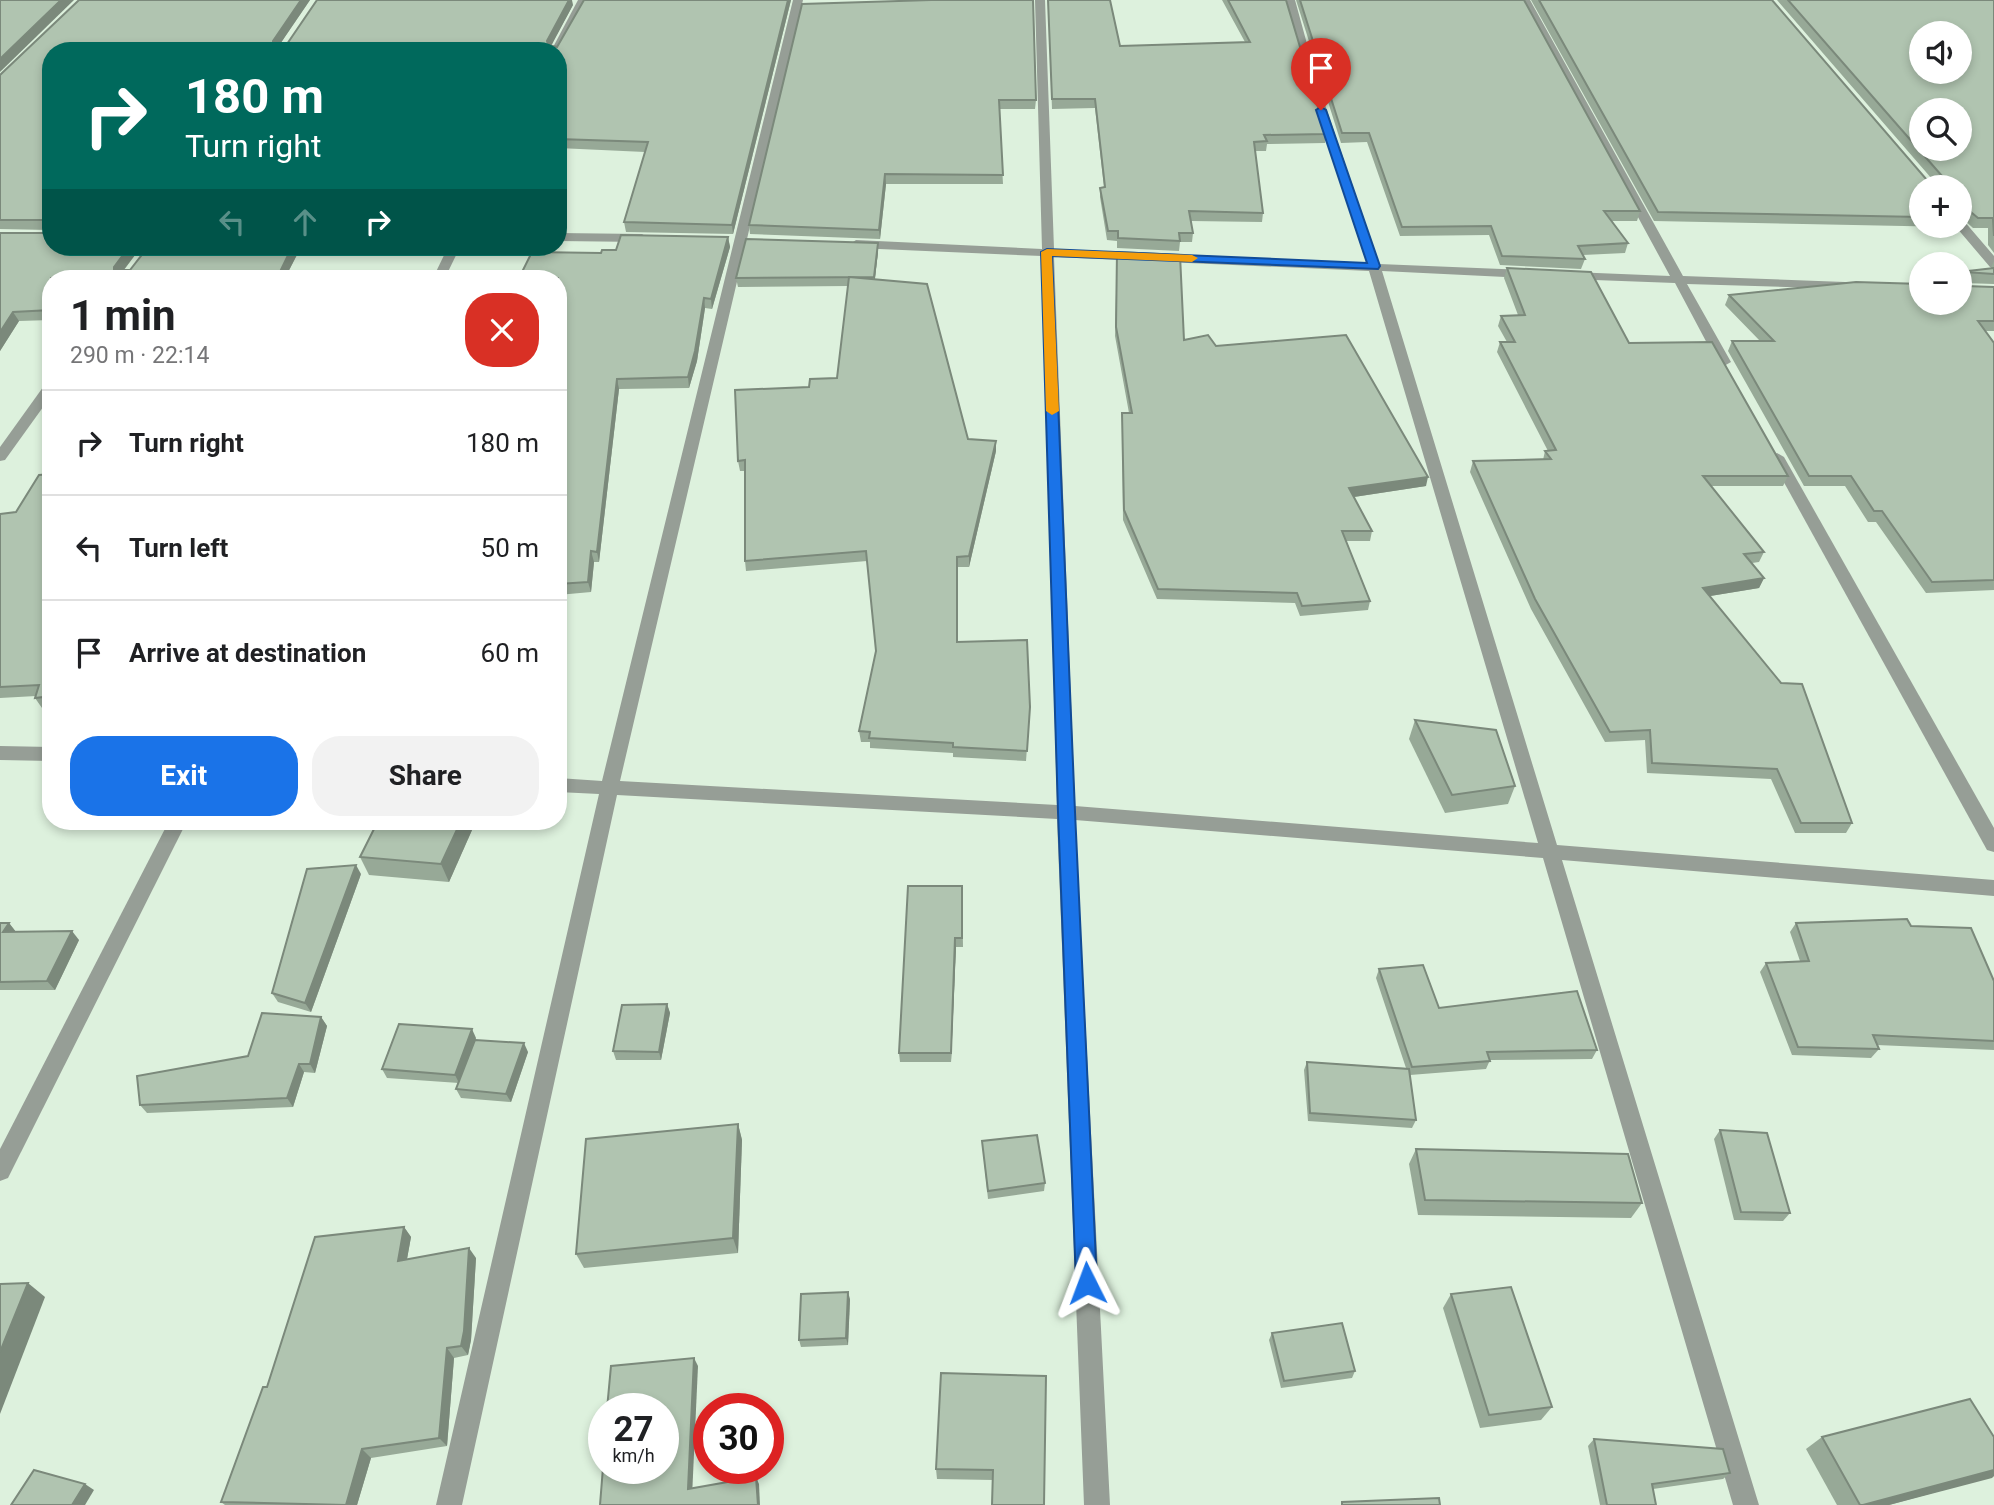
<!DOCTYPE html>
<meta charset="utf-8">
<style>
:root{--surface:#fff;--page:#f2f2f2;--text:#202124;--muted:#757577;--line:#e0e0e0;--accent:#1a73e8}
body{margin:0;font-family:Roboto,sans-serif;background:var(--page);color:var(--text);height:100vh;display:flex;flex-direction:column;font-size:26px;white-space:nowrap}
*{box-sizing:border-box;margin:0}
p{font-size:23px;color:var(--muted)}
.icon{flex:none;width:38px;height:38px;fill:none;stroke:currentColor;stroke-width:2;stroke-linecap:round;stroke-linejoin:round}
.map{position:relative;flex:1;overflow:hidden}
.details{position:absolute;left:42px;top:270px;width:525px;height:560px;display:flex;flex-direction:column;background:var(--surface);border-radius:28px;box-shadow:0 4px 10px #0003}
.details>*{flex:none}
.hud{position:absolute;left:42px;top:42px;width:525px;height:214px;border-radius:28px;box-shadow:0 4px 10px #0003;background:#00695c;color:#fff;overflow:hidden}
.tools{position:absolute;left:1909px;top:21px;display:grid;gap:14px}
.tools a{display:grid;place-items:center;width:63px;height:63px;border-radius:50%;background:var(--surface);box-shadow:0 4px 10px #0003;font-size:35px}
.speed{position:absolute;left:588px;top:1393px;display:flex;gap:14px;font-size:35px;font-weight:700;text-align:center}
.speed>*{display:grid;place-content:center;width:91px;height:91px;border-radius:50%;background:var(--surface);box-shadow:0 4px 10px #0003;line-height:1}
.speed small{font-size:18px;font-weight:400}
.speed .limit{border:10px solid #d22;background:#fff;color:#111}
.pin{position:absolute;display:grid;place-items:center;width:60px;height:60px;color:#fff;margin:-72px -30px;border-radius:50% 50% 50% 0;rotate:-45deg;box-shadow:0 0 7px #0007}
.pin .icon{rotate:45deg}
.me{position:absolute;width:77px;margin:-38px;rotate:357deg;stroke-linejoin:round;filter:drop-shadow(0 0 5px #0008)}
.turn{display:flex;align-items:center;gap:24px;height:147px;padding:0 28px;font-size:32px}
.turn .icon{width:91px;height:91px;stroke-width:2.5}
.turn b{display:block;font-size:49px;line-height:60px}
.lanes{display:flex;align-items:center;height:66px;padding:0 28px;background:#0003;justify-content:center;gap:35px;direction:ltr}
.lanes .off{opacity:.35}
.round{display:grid;place-items:center;flex:none;width:74px;height:74px;border-radius:28px;background:var(--page)}
.head{display:flex;align-items:center;justify-content:space-between;height:119px;padding:0 28px}
h1{font-size:42px;font-weight:700;line-height:52px}
.action{display:flex;gap:14px;margin-top:auto;padding:14px 28px}
.action a{flex:1;height:80px;border-radius:28px;background:var(--accent);color:#fff;font-size:28px;font-weight:700;line-height:80px;text-align:center}
.action a+a{background:var(--page);color:var(--text)}
ul{padding:0;list-style:none}
li{display:flex;align-items:center;gap:21px;height:105px;padding:0 28px;border-top:2px solid var(--line)}
li div{flex:1}
li b{display:block;font-size:26px}
li em{font-style:normal}
.map>svg:first-child{display:block}
</style>
<div class="map">
<svg width="1994" height="1505" viewBox="0 0 1994 1505">
<rect width="100%" height="100%" fill="#ddf1dd"/>
<g fill="none" stroke-linecap="round" stroke-linejoin="round">
<g fill="#969e96" fill-rule="evenodd">
<polygon points="578,0 588,0 560,53 551,51"/>
<path d="M793 0H803L620 781 1057 805 1042 256 856 248 850 244 856 240 1042 249 1035 0H1045L1054 249 1367 263 1308 84 1285 0H1295L1318 84 1379 264 1527 270 1533 274 1527 278 1382 271 1557 845 1994 880V896L1562 860 1759 1505H1733L1543 858 1075 820 1110 1505H1084L1057 819 617 795 462 1505H436L599 794 558 792V778L602 781ZM1054 257 1369 271 1538 843 1075 806Z"/>
<polygon points="1520,0 1530,0 1683,276 1845,282 1851,286 1849,289 1687,284 1731,362 1724,366 1717,362 1675,283 1568,279 1568,273 1572,272 1670,276"/>
<polygon points="1960,220 1964,221 1994,256 1994,268 1990,267 1956,227 1960,226"/>
<polygon points="558,233 642,234 648,238 642,242 558,241"/>
<polygon points="448,247 460,247 445,278 433,278"/>
<polygon points="51,382 51,396 5,460 0,461 0,447 46,383"/>
<polygon points="1777,453 1784,457 1994,828 1994,852 1987,850 1770,457"/>
<polygon points="0,746 51,747 51,761 0,760"/>
<polygon points="169,821 187,821 8,1178 0,1181 0,1149"/>
</g>
</g>
<g fill="#97a997">
<polygon points="79,0 310,0 280,44 573,5 551,45 557,47 584,0 791,0 733,234 626,232 624,222 645,152 558,148 558,51 51,51 141,247 124,270 301,247 285,278 51,278 51,320 19,321 0,351 0,233 46,233 49,230 0,229 0,75"/>
<polygon points="931,0 1036,100 1035,109 999,109 1003,184 886,184 880,239 750,234 749,225"/>
<polygon points="1048,0 1110,0 1120,46 1245,42 1222,0 1286,0 1326,134 1325,143 1267,144 1266,151 1255,151 1263,213 1262,222 1191,221 1193,233 1192,242 1180,242 1179,251 1117,248 1117,241 1107,240 1100,197 1100,188 1104,187 1095,108 1052,109"/>
<polygon points="1296,0 1524,0 1640,211 1637,221 1611,221 1628,243 1625,253 1583,255 1585,259 1581,269 1500,265 1489,235 1400,236 1367,142 1341,143"/>
<polygon points="1531,0 1772,0 1926,179 1932,179 1777,0 1994,0 1994,253 1988,245 1988,228 1973,228 1961,217 1960,218 1960,187 1922,187 1922,226 1955,226 1954,227 1654,221"/>
<polygon points="728,237 730,247 712,309 705,308 697,361 689,388 619,389 599,562 594,562 591,592 558,595 558,278 601,253 616,250"/>
<polygon points="878,252 875,279 968,439 996,451 969,567 957,567 958,642 1030,707 1026,761 953,757 953,753 870,748 870,742 861,742 859,731 876,651 867,561 746,571 745,561 745,471 740,471 738,461 809,387 837,378 848,286 738,287 736,278"/>
<polygon points="1117,252 1184,340 1216,346 1426,486 1354,497 1372,531 1370,541 1346,541 1370,601 1368,610 1300,616 1295,603 1157,599 1123,520 1122,422 1122,413 1129,413 1115,336"/>
<polygon points="1994,261 1994,284 1963,283 1965,286 1994,287 1994,331 1985,331 1994,343 1994,590 1926,593 1876,522 1868,522 1845,486 1804,486 1728,351 1732,341 1760,341 1725,305 1729,295 1922,303 1960,272 1990,269"/>
<polygon points="1507,268 1629,343 1788,476 1783,486 1711,486 1764,552 1759,562 1752,563 1764,578 1759,588 1710,596 1852,823 1846,833 1795,833 1771,779 1647,773 1645,740 1605,742 1531,609 1470,472 1473,461 1543,460 1545,451 1548,451 1497,352 1500,342 1507,342 1498,326 1501,316 1518,315 1504,278"/>
<polygon points="51,474 51,707 42,708 35,698 36,696 0,698 0,514 16,512"/>
<polygon points="1415,720 1515,786 1508,804 1445,813 1409,739"/>
<polygon points="378,821 476,821 449,882 369,875 360,857"/>
<polygon points="361,874 311,1012 278,1002 272,993"/>
<polygon points="962,886 963,947 956,947 951,1062 900,1062 899,1053"/>
<polygon points="0,923 9,923 16,932 79,940 55,990 0,990"/>
<polygon points="1796,923 1911,926 1994,981 1994,1050 1877,1045 1879,1049 1871,1058 1792,1055 1760,972 1766,963 1800,961 1790,932"/>
<polygon points="1379,969 1439,1008 1597,1050 1592,1059 1490,1060 1486,1069 1410,1075 1416,1120 1412,1128 1308,1121 1304,1070 1307,1062 1406,1068 1376,978"/>
<polygon points="667,1004 670,1013 661,1060 616,1060 613,1051"/>
<polygon points="321,1017 327,1026 315,1073 304,1072 293,1107 147,1113 140,1105 248,1056"/>
<polygon points="476,1038 475,1040 528,1052 511,1102 461,1098 456,1089 459,1083 387,1078 382,1069"/>
<polygon points="738,1124 742,1140 738,1253 584,1268 576,1254"/>
<polygon points="1720,1130 1790,1213 1783,1221 1734,1220 1714,1139"/>
<polygon points="982,1141 1045,1183 1044,1191 988,1199"/>
<polygon points="1416,1149 1642,1203 1631,1218 1418,1215 1409,1164"/>
<polygon points="404,1227 411,1237 407,1259 476,1258 471,1340 468,1355 454,1358 447,1446 371,1458 357,1505 225,1505 221,1502"/>
<polygon points="1451,1294 1552,1407 1541,1420 1480,1428 1443,1308"/>
<polygon points="850,1299 848,1345 801,1347 799,1340"/>
<polygon points="1272,1333 1355,1371 1352,1378 1281,1388 1269,1340"/>
<polygon points="941,1373 1044,1505 993,1480 937,1479 936,1469"/>
<polygon points="1822,1437 1994,1437 1994,1476 1889,1505 1837,1505 1806,1449"/>
<polygon points="1594,1439 1730,1473 1723,1479 1653,1489 1656,1505 1600,1505 1588,1446"/>
</g>
<g fill="#7b897b">
<polygon points="61,0 74,0 0,72 0,59"/>
<polygon points="301,0 310,0 276,50 273,41"/>
<polygon points="569,0 572,0 573,5 549,50 547,41"/>
<polygon points="788,0 791,0 733,234 732,225"/>
<polygon points="885,174 886,184 880,239 879,230"/>
<polygon points="728,237 730,247 712,309 711,299"/>
<polygon points="878,243 878,252 874,286 874,277"/>
<polygon points="129,247 141,247 119,276 114,270 114,267"/>
<polygon points="292,247 301,247 285,278 277,278"/>
<polygon points="704,298 705,308 697,361 689,388 688,377"/>
<polygon points="13,312 19,321 0,351 0,332"/>
<polygon points="617,379 619,389 599,562 597,552"/>
<polygon points="996,441 996,451 969,567 969,556"/>
<polygon points="1428,477 1426,486 1347,498 1349,488"/>
<polygon points="591,551 594,562 591,592 588,582"/>
<polygon points="1764,578 1759,588 1698,598 1703,588"/>
<polygon points="461,821 476,821 449,882 441,864"/>
<polygon points="356,865 361,874 311,1012 305,1003"/>
<polygon points="9,923 16,932 3,932"/>
<polygon points="72,931 79,940 55,990 47,981"/>
<polygon points="955,938 956,947 951,1062 951,1053"/>
<polygon points="667,1004 670,1013 661,1060 659,1052"/>
<polygon points="321,1017 327,1026 315,1073 310,1064"/>
<polygon points="472,1029 476,1038 459,1083 455,1075"/>
<polygon points="524,1043 528,1052 511,1102 506,1094"/>
<polygon points="299,1064 304,1072 293,1107 287,1098"/>
<polygon points="738,1124 742,1140 738,1253 733,1238"/>
<polygon points="404,1227 411,1237 405,1270 398,1261"/>
<polygon points="469,1248 476,1258 471,1340 468,1355 461,1346"/>
<polygon points="28,1283 45,1297 0,1414 0,1352"/>
<polygon points="848,1292 850,1299 848,1345 846,1338"/>
<polygon points="447,1348 454,1358 447,1446 439,1438"/>
<polygon points="694,1358 698,1366 692,1497 688,1489"/>
<polygon points="362,1449 371,1458 357,1505 346,1505"/>
<polygon points="1994,1470 1994,1476 1992,1478 1889,1505 1863,1505"/>
<polygon points="756,1477 759,1484 760,1505 758,1505"/>
<polygon points="85,1484 94,1490 85,1505 72,1505"/>
</g>
<g fill="#b0c4b0" stroke="#7b897b" stroke-width="2" fill-rule="evenodd">
<polygon points="0,0 61,0 0,59"/>
<polygon points="79,0 301,0 273,41 273,44 287,44 317,0 569,0 547,41 548,45 557,47 584,0 788,0 732,225 624,222 648,142 558,139 558,51 51,51 51,247 129,247 114,267 114,270 130,270 148,247 292,247 277,278 51,278 51,310 13,312 0,332 0,233 46,233 49,230 48,220 0,220 0,75"/>
<polygon points="931,0 1033,0 1036,100 999,100 1003,175 885,174 879,230 749,225 802,4"/>
<polygon points="1048,0 1110,0 1120,46 1250,42 1228,0 1286,0 1326,134 1264,135 1267,141 1254,142 1263,213 1189,211 1193,233 1179,233 1180,241 1118,238 1118,231 1108,231 1100,188 1105,187 1095,99 1052,99"/>
<polygon points="1300,0 1524,0 1640,211 1604,211 1628,243 1578,246 1585,259 1502,256 1491,226 1402,227 1369,133 1342,133"/>
<path d="M1539 0H1772L1926 179H1942V176L1788 0H1994V236L1993 218H1978L1966 208 1960 216V187H1922V217L1658 212ZM1922 33H1960V72H1922ZM1922 110H1960V149H1922Z"/>
<polygon points="621,235 728,237 711,299 704,298 695,351 688,377 617,379 597,552 591,551 588,582 558,584 558,278 519,278 532,252 601,253 602,250 616,250"/>
<polygon points="746,239 878,243 874,277 736,278"/>
<polygon points="1117,252 1180,255 1184,340 1208,335 1216,346 1346,335 1428,477 1349,488 1372,531 1342,531 1370,601 1302,606 1297,593 1158,589 1124,510 1122,413 1132,413 1116,327"/>
<polygon points="1507,268 1591,272 1629,343 1712,342 1788,476 1703,476 1764,552 1744,554 1764,578 1703,588 1781,683 1802,684 1852,823 1801,823 1777,769 1652,763 1650,730 1610,732 1535,599 1473,461 1551,459 1545,451 1556,450 1500,342 1515,342 1501,316 1525,315"/>
<polygon points="1994,268 1994,274 1965,272 1963,283 1965,286 1994,287 1994,321 1978,321 1994,343 1994,580 1932,582 1882,511 1874,511 1851,476 1809,476 1732,341 1774,341 1729,295 1856,282 1922,284 1922,303 1960,303 1960,272"/>
<polygon points="849,277 927,284 968,439 996,441 969,556 957,557 957,642 1027,640 1030,707 1027,751 953,747 953,743 869,738 870,732 859,731 876,651 866,551 745,561 745,460 738,461 735,390 809,387 810,379 837,378"/>
<polygon points="51,474 51,696 35,698 39,685 0,687 0,514 16,512 39,475"/>
<polygon points="1415,720 1496,730 1515,786 1452,795"/>
<polygon points="378,821 461,821 441,864 360,857"/>
<polygon points="356,865 305,1003 272,993 307,869"/>
<polygon points="908,886 962,886 962,938 955,938 951,1053 899,1053"/>
<polygon points="1907,919 1911,926 1971,928 1994,981 1994,1041 1873,1035 1879,1049 1798,1047 1766,963 1809,961 1796,923"/>
<polygon points="0,923 9,923 3,932 72,931 47,981 0,982"/>
<polygon points="1423,965 1439,1008 1577,991 1597,1050 1487,1052 1490,1061 1412,1067 1379,969"/>
<polygon points="667,1004 659,1052 613,1051 622,1005"/>
<polygon points="262,1013 321,1017 310,1064 299,1064 287,1098 140,1105 137,1076 248,1056"/>
<polygon points="399,1024 472,1029 455,1075 382,1069"/>
<polygon points="475,1040 524,1043 506,1094 456,1089"/>
<polygon points="1307,1062 1409,1069 1416,1120 1310,1113"/>
<polygon points="738,1124 733,1238 576,1254 586,1139"/>
<polygon points="1720,1130 1767,1133 1790,1213 1741,1212"/>
<polygon points="1037,1135 1045,1183 988,1191 982,1141"/>
<polygon points="1416,1149 1628,1154 1642,1203 1425,1200"/>
<polygon points="404,1227 398,1261 469,1248 464,1331 461,1346 447,1348 439,1438 362,1449 346,1505 221,1502 263,1387 267,1387 315,1237"/>
<polygon points="28,1283 0,1352 0,1284"/>
<polygon points="1511,1287 1552,1407 1489,1415 1451,1294"/>
<polygon points="848,1292 846,1338 799,1340 801,1294"/>
<polygon points="1342,1323 1355,1371 1284,1381 1272,1333"/>
<polygon points="694,1358 688,1489 756,1477 758,1505 600,1505 604,1455 604,1468 663,1468 663,1409 607,1409 611,1366"/>
<polygon points="941,1373 1046,1376 1044,1505 992,1505 993,1470 936,1469"/>
<polygon points="1970,1399 1994,1437 1994,1470 1863,1505 1860,1505 1822,1437"/>
<polygon points="1594,1439 1723,1449 1730,1473 1652,1484 1656,1505 1607,1505"/>
<polygon points="34,1470 85,1484 72,1505 11,1505"/>
<polygon points="1439,1498 1440,1505 1342,1505 1342,1502"/>
</g>
<polygon fill="#1a73e8" stroke="#114b97" stroke-width="2" points="1321,107 1326,110 1380,266 1378,269 1052,256 1075,812 1097,1283 1094,1291 1087,1294 1079,1291 1076,1283 1058,812 1041,252 1047,249 1367,263 1316,110"/>
<polygon fill="#f59e0b" points="1047,249 1192,255 1198,258 1192,262 1052,256 1059,411 1052,415 1046,411 1041,252"/>
</svg>
<div class="tools">
<a><svg class="icon" aria-label="sound" viewBox="0 0 24 24"><path d="M4 9h4l5-4v14l-5-4H4zM17 9q2 3 0 6"/></svg></a>
<a><svg class="icon" aria-label="search" viewBox="0 0 24 24"><circle cx="10" cy="10" r="6"/><path d="M15 15l6 6"/></svg></a>
<a>+</a>
<a>−</a>
</div>
<div class="speed"><div>27<small>km/h</small></div><div class="limit">30</div></div>
<div class="pin" style="left:1321px;top:110px;background:#d93025"><svg class="icon" aria-label="arrive" viewBox="0 0 24 24"><path d="M6 21V4h12l-3 4 3 4H6"/></svg></div>
<svg class="me" style="left:1087px;top:1283px" viewBox="-20 -20 40 40"><path d="M0-17L14 15 0 8-14 15z" fill="#1a73e8" stroke="#fff" stroke-width="4"/></svg>
<div class="hud">
<div class="turn"><svg class="icon" aria-label="right" viewBox="0 0 24 24"><path d="M7 20v-9h11M14 6l5 5-5 5"/></svg><div><b>180 m</b>Turn right</div></div>
<div class="lanes"><svg class="icon off" aria-label="left" viewBox="0 0 24 24"><path d="M17 20v-9H6M10 6l-5 5 5 5"/></svg><svg class="icon off" aria-label="ahead" viewBox="0 0 24 24"><path d="M12 20V5M6 11l6-6 6 6"/></svg><svg class="icon" aria-label="right" viewBox="0 0 24 24"><path d="M7 20v-9h11M14 6l5 5-5 5"/></svg></div>
</div>
<section class="details">
<div class="head"><div><h1>1 min</h1><p>290 m · 22:14</p></div><a class="round" style="background:#d93025;color:#fff"><svg class="icon" aria-label="close" viewBox="0 0 24 24"><path d="M6 6l12 12M18 6L6 18"/></svg></a></div>
<ul>
<li><svg class="icon" aria-label="right" viewBox="0 0 24 24"><path d="M7 20v-9h11M14 6l5 5-5 5"/></svg><div><b>Turn right</b></div><em>180 m</em></li>
<li><svg class="icon" aria-label="left" viewBox="0 0 24 24"><path d="M17 20v-9H6M10 6l-5 5 5 5"/></svg><div><b>Turn left</b></div><em>50 m</em></li>
<li><svg class="icon" aria-label="arrive" viewBox="0 0 24 24"><path d="M6 21V4h12l-3 4 3 4H6"/></svg><div><b>Arrive at destination</b></div><em>60 m</em></li>
</ul>
<div class="action"><a>Exit</a><a>Share</a></div>
</section>
</div>
